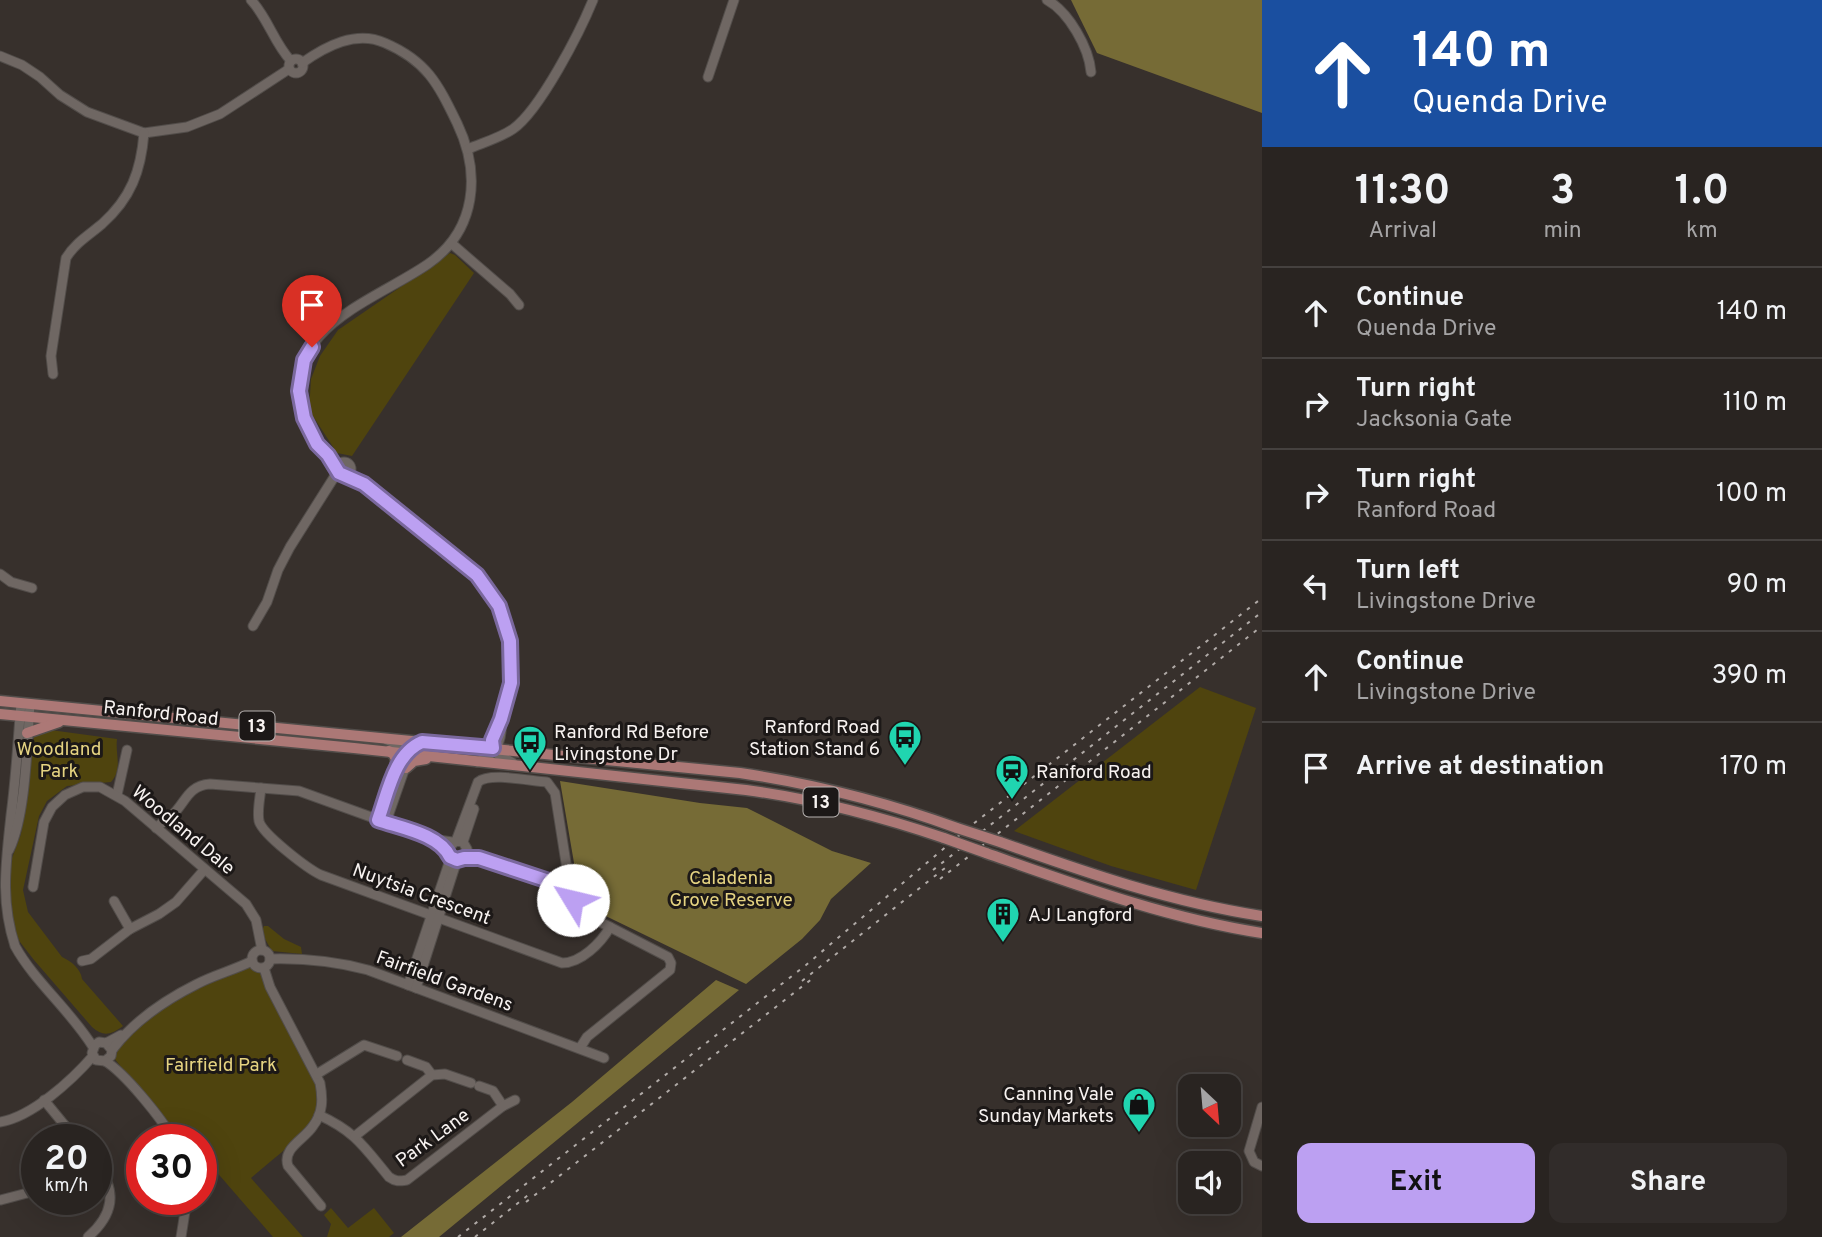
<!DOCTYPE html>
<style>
:root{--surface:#292421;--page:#312c2a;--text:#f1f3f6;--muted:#a5a4a5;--line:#45413f;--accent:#bca0f2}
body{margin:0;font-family:Overpass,sans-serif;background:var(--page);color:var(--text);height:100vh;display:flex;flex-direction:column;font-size:26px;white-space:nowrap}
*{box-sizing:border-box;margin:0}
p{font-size:23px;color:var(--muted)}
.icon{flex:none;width:38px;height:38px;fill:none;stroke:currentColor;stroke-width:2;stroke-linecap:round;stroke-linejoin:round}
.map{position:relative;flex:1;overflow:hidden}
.panel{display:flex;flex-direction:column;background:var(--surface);width:560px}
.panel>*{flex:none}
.hud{background:#1a4fa0;color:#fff;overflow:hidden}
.needle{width:46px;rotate:154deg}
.tools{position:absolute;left:1178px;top:1074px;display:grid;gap:14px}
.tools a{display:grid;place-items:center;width:63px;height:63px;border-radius:14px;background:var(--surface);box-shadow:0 7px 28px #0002,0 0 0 2px var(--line);font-size:35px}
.speed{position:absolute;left:21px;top:1124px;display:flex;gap:14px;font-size:35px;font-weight:700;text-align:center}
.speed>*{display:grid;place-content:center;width:91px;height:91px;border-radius:50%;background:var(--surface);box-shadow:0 7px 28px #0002,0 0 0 2px var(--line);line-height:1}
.speed small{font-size:18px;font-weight:400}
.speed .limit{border:10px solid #d22;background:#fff;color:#111}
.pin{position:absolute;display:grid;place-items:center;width:60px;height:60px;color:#fff;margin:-72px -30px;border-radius:50% 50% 50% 0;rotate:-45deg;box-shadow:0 0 7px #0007}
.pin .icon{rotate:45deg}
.me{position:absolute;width:77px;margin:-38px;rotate:306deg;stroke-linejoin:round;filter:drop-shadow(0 0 5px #0008)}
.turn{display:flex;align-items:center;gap:24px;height:147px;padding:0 35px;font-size:32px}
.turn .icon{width:91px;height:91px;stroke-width:2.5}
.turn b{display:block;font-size:49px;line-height:60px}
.eta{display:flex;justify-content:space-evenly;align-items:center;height:119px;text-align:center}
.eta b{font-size:42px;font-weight:700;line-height:49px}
.button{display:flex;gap:14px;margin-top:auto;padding:14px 35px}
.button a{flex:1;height:80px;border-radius:14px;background:var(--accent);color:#111;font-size:28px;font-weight:700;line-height:80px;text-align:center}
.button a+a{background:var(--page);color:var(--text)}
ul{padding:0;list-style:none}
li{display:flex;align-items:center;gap:21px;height:91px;padding:0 35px;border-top:2px solid var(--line)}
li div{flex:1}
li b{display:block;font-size:26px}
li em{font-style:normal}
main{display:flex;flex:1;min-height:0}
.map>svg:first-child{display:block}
</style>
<main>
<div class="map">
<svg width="1262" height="1237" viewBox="0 0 1262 1237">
<rect width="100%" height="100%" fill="#37302c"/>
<g fill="#4f440e">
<polygon points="450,253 455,255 474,273 352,456 337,453 309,410 311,379 320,356 338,330"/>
<polygon points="1200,687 1256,708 1196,890 1111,866 1014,831"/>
<path d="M43 729 117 739C115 755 123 769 111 782L67 786 47 801 39 816 23 890 28 912 62 957C71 961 81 969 82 979L123 1026C111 1035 103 1037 92 1027L34 960 20 942 11 923 6 883 12 858 21 834 34 736Z"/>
<polygon points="264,926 268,926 284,939 301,947 302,954 272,951 261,932"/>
<path d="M251 966 260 973 314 1075C316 1085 319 1098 317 1109 311 1132 269 1162 251 1178L303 1237H273L214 1169 201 1164V1139H177L174 1133 114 1058V1044L165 1007 197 989Z"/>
<polygon points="331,1208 348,1228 374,1208 394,1233 389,1237 327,1237 331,1224 324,1215"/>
</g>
<g fill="#766b36">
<polygon points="1071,0 1262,0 1262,113 1097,53"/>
<polygon points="560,781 700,803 747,808 832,851 871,863 831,899 820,920 802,939 746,984 583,905 579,892"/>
<polygon points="716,980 739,990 439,1237 401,1237 572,1102"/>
</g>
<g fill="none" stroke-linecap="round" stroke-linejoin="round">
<defs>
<g id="minor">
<path d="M251 0C268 18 274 43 291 61"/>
<path d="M1047 0C1069 12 1089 48 1091 72"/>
<polyline points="0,56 22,65 40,77 60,95 87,112 144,133 187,127 220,114 289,69"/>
<circle cx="296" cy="66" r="7"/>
<path d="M302 63C326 46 356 30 385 43 427 61 438 84 457 123 481 173 477 230 428 264 373 302 278 328 303 416 309 437 326 452 337 469"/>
<polyline points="708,77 734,0"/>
<path d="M468 149C482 143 500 138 513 129 540 110 580 32 593 0"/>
<polyline points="451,243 510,294 519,305"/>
<path d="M53 374 51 356 66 258C75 243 89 235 102 224 131 198 141 171 144 133"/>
<circle cx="344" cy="469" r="7"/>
<path d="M347 475 364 484C386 501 408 519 430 537 481 577 521 610 511 682 508 703 494 724 492 743L496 753 513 763"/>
<polyline points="0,574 11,582 32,588"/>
<polyline points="253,626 267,602 278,570 290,547 338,471"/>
<path d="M21 703C18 741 16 778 11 815 6 863 0 900 15 946 34 981 71 1011 93 1047"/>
<path d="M477 762C497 755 503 740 501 719"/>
<path d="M261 788C260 798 257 811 259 821 262 834 308 869 321 875L562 963C581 963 601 943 610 927"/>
<polyline points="117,795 127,750"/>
<polyline points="378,820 396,772"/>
<path d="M386 822 407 762C406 750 398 744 387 740"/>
<path d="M156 828C161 823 165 821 170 817 186 804 186 786 210 784L299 791 432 839 452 842"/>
<path d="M456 841 463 842 467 849 464 858 457 860 449 855 448 848 456 841 478 782C490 772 530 781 547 782L555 793 570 888 577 910 668 957 671 963 670 970 587 1037 580 1048"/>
<polyline points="463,842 474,809"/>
<path d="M9 850C26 815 27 744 30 704"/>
<polyline points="464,858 479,858 570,888"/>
<polyline points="33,887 44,822 52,807 65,795 83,787 100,787 125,801 246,904 256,920 262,950"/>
<polyline points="114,901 130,929"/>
<circle cx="261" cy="959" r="9"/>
<path d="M270 959C305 958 334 961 368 970L604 1058"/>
<polyline points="82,961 91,959 130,929 159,914 176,902 204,870"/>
<path d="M264 968 270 987 320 1083C323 1099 323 1113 313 1126 304 1140 282 1148 288 1166L321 1206"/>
<polyline points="408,985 451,857"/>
<polyline points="416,988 457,860"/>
<polyline points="106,1043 112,1050 111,1056 105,1061 96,1060 92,1053 95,1045 99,1042 106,1043 121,1035"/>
<path d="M112 1050C133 1022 165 1000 197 984 214 975 234 970 252 961"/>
<polyline points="407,1060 426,1067 432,1075"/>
<path d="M105 1061C125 1073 162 1119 173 1139"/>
<polyline points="317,1074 364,1045 397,1056"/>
<polyline points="479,1086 493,1091 503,1106"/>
<polyline points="44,1100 76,1139"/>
<polyline points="1262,1107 1249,1151 1254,1162 1262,1166"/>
<path d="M319 1115C356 1132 364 1147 389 1177 396 1182 400 1181 407 1180L503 1106 515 1100"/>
<path d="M0 1122C32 1117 72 1080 93 1056"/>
<polyline points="355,1136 432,1075 445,1074 471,1083"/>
<polyline points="1,1200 31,1192 37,1187"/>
<path d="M88 1237C113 1215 118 1191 96 1164"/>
<polyline points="181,1237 187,1199"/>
</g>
<g id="major">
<path d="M0 701 740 773C815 784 886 802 957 828"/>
<path d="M0 714 354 748 746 790C814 799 879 816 944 838"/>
<polyline points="27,733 59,722"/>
<path d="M389 751C400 756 394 767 395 776"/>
<polyline points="406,768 414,761 426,759"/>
<path d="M1000 842C1087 873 1171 902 1262 916"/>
<path d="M986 853C1077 885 1166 918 1262 933"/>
</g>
</defs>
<use href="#minor" stroke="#524d4a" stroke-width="11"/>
<use href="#major" stroke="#524d4a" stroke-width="13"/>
<use href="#minor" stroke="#6f6763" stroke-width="9"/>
<use href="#major" stroke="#ac7876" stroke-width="10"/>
<g stroke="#b0aaa7" stroke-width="2" stroke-dasharray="3.5 7" stroke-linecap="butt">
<polyline points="933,870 1262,612"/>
<polyline points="940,879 1262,626"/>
<polyline points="802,981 945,868"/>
<polyline points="526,1202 813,978"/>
<polyline points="458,1237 806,965 968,828 1262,598"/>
<polyline points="475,1237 532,1192"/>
</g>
<defs>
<g id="major-bridge">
<polyline points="957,828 1000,842"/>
<polyline points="944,838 986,853"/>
</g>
</defs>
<use href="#major-bridge" stroke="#524d4a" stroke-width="13" stroke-linecap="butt"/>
<use href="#major-bridge" stroke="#ac7876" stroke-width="10"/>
</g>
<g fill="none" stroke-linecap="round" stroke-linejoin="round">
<defs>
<path id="route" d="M312 347 304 360 299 391 304 418 317 444 328 455 339 473 364 484 477 575 499 606 510 641 511 683 501 719 492 740 493 748 422 742C394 754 388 793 378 820 401 828 439 834 450 857L457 860 464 858H479L570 888 573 900"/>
</defs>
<use href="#route" stroke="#7a689d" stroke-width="18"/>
<use href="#route" stroke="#bca0f2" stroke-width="12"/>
</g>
<defs>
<symbol id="bus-pin" viewBox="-11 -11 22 30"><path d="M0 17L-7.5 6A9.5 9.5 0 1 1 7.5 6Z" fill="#20d5b0" stroke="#1c1817"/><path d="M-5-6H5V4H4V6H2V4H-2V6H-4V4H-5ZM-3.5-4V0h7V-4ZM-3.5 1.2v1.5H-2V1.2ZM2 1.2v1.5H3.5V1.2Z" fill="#111"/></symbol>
<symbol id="station-pin" viewBox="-11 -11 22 30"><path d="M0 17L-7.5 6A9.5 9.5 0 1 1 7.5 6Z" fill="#20d5b0" stroke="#1c1817"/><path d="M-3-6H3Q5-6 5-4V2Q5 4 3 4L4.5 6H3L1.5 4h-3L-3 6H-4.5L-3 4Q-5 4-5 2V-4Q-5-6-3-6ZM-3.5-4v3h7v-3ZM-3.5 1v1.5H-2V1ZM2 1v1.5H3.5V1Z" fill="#111"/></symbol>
<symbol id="building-pin" viewBox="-11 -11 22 30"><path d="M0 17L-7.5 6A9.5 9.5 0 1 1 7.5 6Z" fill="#20d5b0" stroke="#1c1817"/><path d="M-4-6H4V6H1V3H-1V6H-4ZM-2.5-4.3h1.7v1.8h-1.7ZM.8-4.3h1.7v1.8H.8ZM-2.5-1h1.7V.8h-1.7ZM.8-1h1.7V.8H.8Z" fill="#111"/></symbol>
<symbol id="shop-pin" viewBox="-11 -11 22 30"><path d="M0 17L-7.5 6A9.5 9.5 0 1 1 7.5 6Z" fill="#20d5b0" stroke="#1c1817"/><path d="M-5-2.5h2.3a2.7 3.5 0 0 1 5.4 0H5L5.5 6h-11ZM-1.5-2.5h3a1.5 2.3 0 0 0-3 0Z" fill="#111"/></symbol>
</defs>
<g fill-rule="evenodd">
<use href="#bus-pin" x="886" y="718" width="38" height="52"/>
<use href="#bus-pin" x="511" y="723" width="38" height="52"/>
<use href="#station-pin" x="993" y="752" width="38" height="52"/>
<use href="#building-pin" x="984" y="895" width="38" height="52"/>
<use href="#shop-pin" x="1120" y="1085" width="38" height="52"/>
</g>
<g text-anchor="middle" stroke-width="6" stroke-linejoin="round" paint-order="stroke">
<g fill="#1c1817" stroke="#b6b1b0" stroke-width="2">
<rect x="239.5" y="711.5" width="35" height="29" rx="5"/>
<rect x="803.5" y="787.5" width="35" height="29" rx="5"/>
</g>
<g font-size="18" font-weight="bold" fill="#f8f3f1">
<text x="257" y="732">13</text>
<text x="821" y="808">13</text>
</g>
<g font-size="19" fill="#f8f3f1" stroke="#1c1817">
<text transform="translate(161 712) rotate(6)" y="7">Ranford Road</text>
<text transform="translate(184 829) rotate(40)" y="7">Woodland Dale</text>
<text transform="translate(422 893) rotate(20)" y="7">Nuytsia Crescent</text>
<text transform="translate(445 980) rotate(20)" y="7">Fairfield Gardens</text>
<text transform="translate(432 1137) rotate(-36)" y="7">Park Lane</text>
</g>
<g font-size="19" fill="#f8f3f1" stroke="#1c1817" text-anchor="start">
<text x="880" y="733" text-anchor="end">Ranford Road<tspan x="880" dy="22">Station Stand 6</tspan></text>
<text x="554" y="738">Ranford Rd Before<tspan x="554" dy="22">Livingstone Dr</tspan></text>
<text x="1036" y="778">Ranford Road</text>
<text x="1028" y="921">AJ Langford</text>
<text x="1114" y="1100" text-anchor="end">Canning Vale<tspan x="1114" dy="22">Sunday Markets</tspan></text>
</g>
<g font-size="19" fill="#e5d381" stroke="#1c1817">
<text x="59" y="755">Woodland<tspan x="59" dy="22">Park</tspan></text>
<text x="731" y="884">Caladenia<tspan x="731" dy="22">Grove Reserve</tspan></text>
<text x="221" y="1071">Fairfield Park</text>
</g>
</g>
</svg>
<div class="tools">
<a><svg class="needle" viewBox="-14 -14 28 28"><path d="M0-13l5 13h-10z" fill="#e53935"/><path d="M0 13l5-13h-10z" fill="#a5a4a5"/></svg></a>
<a><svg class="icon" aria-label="sound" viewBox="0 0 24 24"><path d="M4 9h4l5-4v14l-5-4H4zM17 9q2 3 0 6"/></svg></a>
</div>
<div class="speed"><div>20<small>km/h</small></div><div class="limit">30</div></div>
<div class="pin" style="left:312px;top:347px;background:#d93025"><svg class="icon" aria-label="arrive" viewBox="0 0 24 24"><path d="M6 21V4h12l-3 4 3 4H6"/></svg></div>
<svg class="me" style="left:573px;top:900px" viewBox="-20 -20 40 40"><circle r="19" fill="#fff"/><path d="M0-13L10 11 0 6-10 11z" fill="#bca0f2"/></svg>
</div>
<section class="panel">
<div class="hud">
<div class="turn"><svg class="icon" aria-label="ahead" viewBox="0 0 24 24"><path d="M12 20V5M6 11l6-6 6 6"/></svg><div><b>140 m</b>Quenda Drive</div></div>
</div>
<div class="eta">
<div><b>11:30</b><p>Arrival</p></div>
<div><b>3</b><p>min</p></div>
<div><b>1.0</b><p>km</p></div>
</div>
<ul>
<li><svg class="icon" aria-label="ahead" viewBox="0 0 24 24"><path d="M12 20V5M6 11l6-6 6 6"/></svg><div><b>Continue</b><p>Quenda Drive</p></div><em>140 m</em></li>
<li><svg class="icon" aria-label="right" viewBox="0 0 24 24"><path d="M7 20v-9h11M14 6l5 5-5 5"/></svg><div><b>Turn right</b><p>Jacksonia Gate</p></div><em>110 m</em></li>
<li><svg class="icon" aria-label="right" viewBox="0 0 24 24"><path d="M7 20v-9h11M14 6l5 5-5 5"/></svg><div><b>Turn right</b><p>Ranford Road</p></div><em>100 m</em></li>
<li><svg class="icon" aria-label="left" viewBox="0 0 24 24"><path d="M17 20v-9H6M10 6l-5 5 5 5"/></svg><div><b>Turn left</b><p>Livingstone Drive</p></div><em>90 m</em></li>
<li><svg class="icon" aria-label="ahead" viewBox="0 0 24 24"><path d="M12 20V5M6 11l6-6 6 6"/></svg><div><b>Continue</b><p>Livingstone Drive</p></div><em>390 m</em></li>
<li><svg class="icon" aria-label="arrive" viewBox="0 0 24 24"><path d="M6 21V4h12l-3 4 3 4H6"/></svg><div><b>Arrive at destination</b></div><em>170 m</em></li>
</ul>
<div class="button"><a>Exit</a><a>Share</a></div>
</section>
</main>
